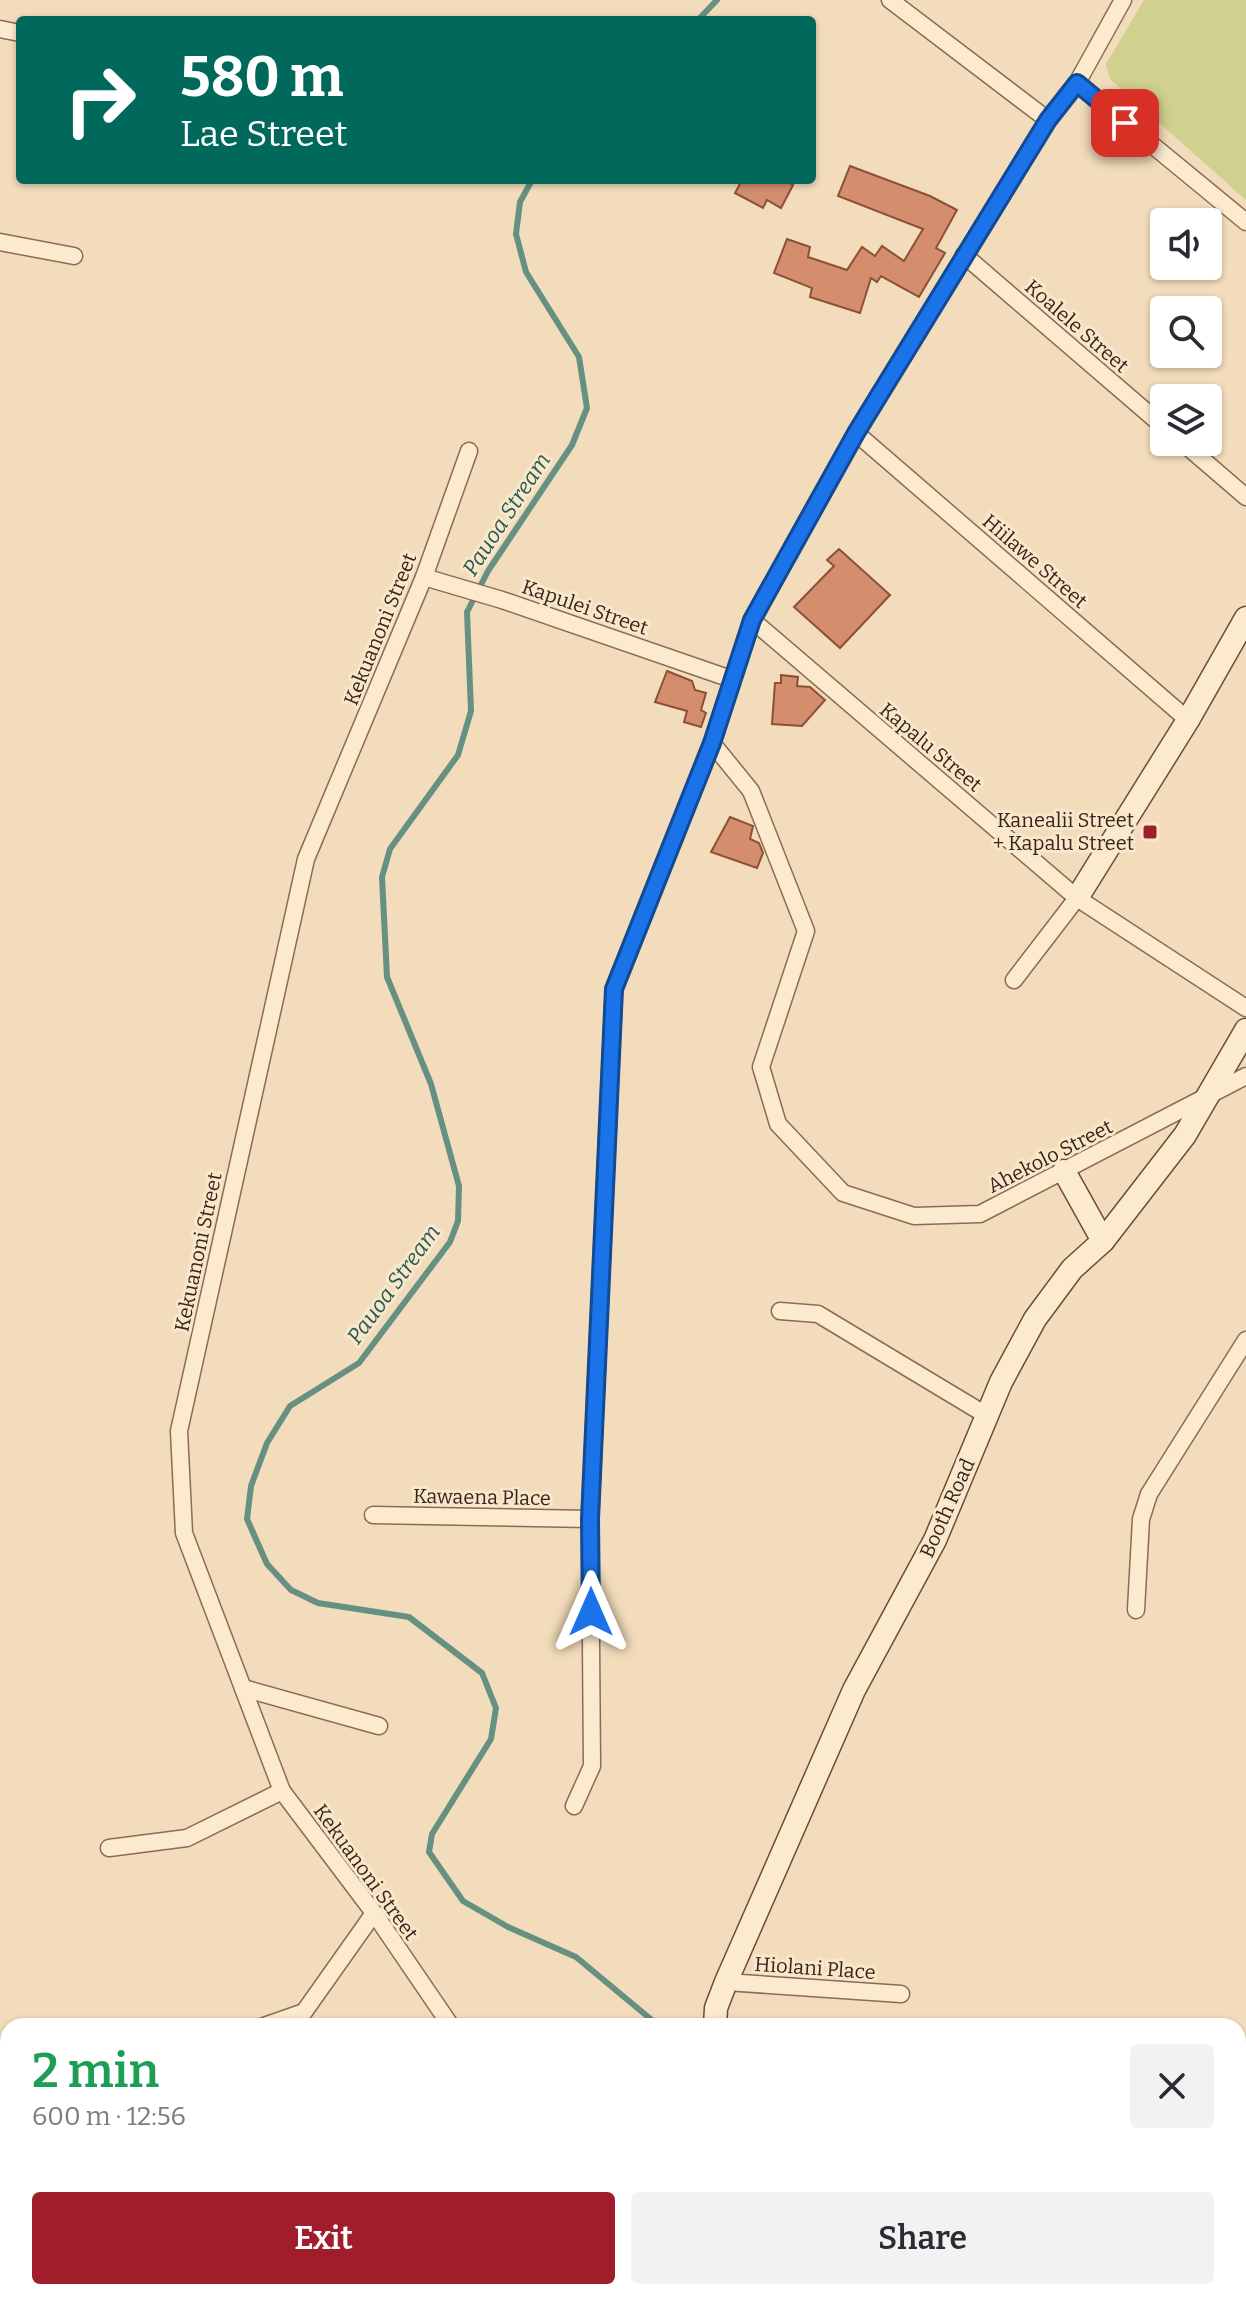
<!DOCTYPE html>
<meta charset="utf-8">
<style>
:root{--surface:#fff;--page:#f2f2f3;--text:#2b2b33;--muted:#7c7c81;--accent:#a01d2b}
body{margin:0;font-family:Bitter,serif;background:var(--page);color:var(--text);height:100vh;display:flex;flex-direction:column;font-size:30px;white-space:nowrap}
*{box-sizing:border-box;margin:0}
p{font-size:26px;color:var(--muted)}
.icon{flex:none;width:44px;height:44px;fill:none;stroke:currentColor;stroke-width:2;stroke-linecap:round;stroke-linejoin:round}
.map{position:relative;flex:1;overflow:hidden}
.sheet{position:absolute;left:0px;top:2018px;width:1246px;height:282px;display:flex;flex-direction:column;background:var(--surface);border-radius:24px 24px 0 0;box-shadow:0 2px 6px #0004}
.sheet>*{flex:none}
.hud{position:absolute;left:16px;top:16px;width:800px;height:168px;border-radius:8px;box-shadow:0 2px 6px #0004;background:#00695c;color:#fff;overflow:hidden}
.controls{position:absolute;left:1150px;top:208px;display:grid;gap:16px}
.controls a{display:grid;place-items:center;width:72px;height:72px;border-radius:8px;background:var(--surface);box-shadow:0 2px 6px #0004;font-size:40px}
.pin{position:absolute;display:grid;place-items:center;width:68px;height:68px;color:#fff;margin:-34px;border-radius:16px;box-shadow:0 4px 12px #0006}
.me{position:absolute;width:88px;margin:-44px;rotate:0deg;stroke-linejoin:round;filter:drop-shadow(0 0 6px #0008)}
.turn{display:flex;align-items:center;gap:28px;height:168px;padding:0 32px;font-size:36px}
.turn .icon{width:104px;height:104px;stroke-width:2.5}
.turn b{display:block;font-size:56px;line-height:68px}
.round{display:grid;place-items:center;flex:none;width:84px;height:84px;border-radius:8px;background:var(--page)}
.head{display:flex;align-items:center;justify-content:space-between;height:136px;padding:0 32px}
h1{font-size:48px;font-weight:600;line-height:60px;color:#1e9e55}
.cta{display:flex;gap:16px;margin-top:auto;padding:16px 32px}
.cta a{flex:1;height:92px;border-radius:8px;background:var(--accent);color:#fff;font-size:32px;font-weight:600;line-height:92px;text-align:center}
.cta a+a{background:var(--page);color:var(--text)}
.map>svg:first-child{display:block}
</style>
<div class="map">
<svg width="1246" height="2299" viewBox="0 0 1246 2299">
<rect width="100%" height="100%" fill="#f2dcbb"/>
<polygon fill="#d0d18e" points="1144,0 1246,0 1246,200 1110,79 1106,64"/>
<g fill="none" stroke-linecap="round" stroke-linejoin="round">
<g stroke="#669082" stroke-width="6">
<polyline points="698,20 717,0"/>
<polyline points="532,180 520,202 516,234 526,272 579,357 587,408 572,445 488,571 467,612 471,711 458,755 390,849 382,877 387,977 431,1084 459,1186 458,1221 450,1242 359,1363 290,1406 267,1443 251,1486 247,1519 267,1564 291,1590 318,1603 409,1617 482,1673 496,1708 491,1739 432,1834 429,1852 463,1901 508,1927 576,1957 659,2026"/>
<polyline points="713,2299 716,2292"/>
</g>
</g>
<g fill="#d48d6d" stroke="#8c5037" stroke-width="2">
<polygon points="850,166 930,196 957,210 936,248 945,253 919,297 881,276 877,282 871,278 860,313 810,297 812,288 774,273 787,239 810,247 808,257 847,270 862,247 875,256 882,246 904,261 923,229 838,196"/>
<polygon points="742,180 785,180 793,185 781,208 767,200 763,208 735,193"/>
<polygon points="839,549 890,595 840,648 794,607 834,566 827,560"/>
<polygon points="667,671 692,681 695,690 706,693 701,710 706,713 701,727 684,722 687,711 655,702"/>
<polygon points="781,675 798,677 797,686 810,687 825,700 802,726 772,724 775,683 781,683"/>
<polygon points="730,817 753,826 750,839 759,843 763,853 757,868 711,852"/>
</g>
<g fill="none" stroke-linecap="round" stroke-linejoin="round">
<defs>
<polyline id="lane" points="878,2292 880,2299"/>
<g id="street">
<polyline points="890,0 1048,120"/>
<polyline points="0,29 20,33"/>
<polyline points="1077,83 1246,222"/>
<polyline points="0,242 74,256"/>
<polyline points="964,255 1164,427"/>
<polyline points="856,433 1188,720"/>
<polyline points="1182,442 1246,497"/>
<polyline points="424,577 502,600 731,679"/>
<polyline points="752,620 1077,898 1246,1008"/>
<polyline points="712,743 751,791 806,931 761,1067 778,1124 843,1193 914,1216 980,1214 1246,1076"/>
<polyline points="1014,980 1077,898"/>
<polyline points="780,1311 818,1314 986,1415"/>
<polyline points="373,1515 590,1519"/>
<polyline points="1136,1610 1141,1519 1149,1494 1246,1340"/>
<polyline points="243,1688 379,1726"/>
<polyline points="574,1806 592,1766 590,1519 614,989 712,743 752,620 856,433 1048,120 1077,83 1123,0"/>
<polyline points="109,1848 187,1838 282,1791"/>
<polyline points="726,1982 901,1994"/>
<polyline points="264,2026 304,2012 374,1913"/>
<polyline points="451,2026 374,1913 282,1791 184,1533 179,1431 306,859 424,577 469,451"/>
<polyline points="793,2292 794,2299"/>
</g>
<g id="secondary">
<polyline points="1077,898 1188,720 1246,618"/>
<polyline points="1064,1171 1103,1241"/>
<polyline points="715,2026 716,2008 726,1982 854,1690 935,1540 1001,1382 1035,1319 1072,1269 1103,1241 1185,1135 1246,1030"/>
<polyline points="554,2299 554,2292"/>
</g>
</defs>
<use href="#lane" stroke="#8b6b53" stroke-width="11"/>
<use href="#street" stroke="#8b6b53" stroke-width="19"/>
<use href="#secondary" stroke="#6c4c37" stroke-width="25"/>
<use href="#lane" stroke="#fceacf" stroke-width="8"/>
<use href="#street" stroke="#fceacf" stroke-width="16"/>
<use href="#secondary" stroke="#fceacf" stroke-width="22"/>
</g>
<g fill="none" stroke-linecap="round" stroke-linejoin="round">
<defs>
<polyline id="route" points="591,1612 590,1519 614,989 712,743 752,620 856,433 1048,120 1077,83 1125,123"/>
</defs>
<use href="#route" stroke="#114b97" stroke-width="20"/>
<use href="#route" stroke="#1a73e8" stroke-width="14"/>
</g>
<rect fill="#a01d2b" stroke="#f9e7cb" stroke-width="3" x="1142" y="824" width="16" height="16" rx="4"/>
<g text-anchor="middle" stroke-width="6" stroke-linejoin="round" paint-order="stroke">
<g font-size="20" fill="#38251a" stroke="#f9e7cb">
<text transform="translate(1077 326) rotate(41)" y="7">Koalele Street</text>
<text transform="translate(1035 561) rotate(41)" y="7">Hiilawe Street</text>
<text transform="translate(585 607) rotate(19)" y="7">Kapulei Street</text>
<text transform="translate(380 629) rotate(-68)" y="7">Kekuanoni Street</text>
<text transform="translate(931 747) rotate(40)" y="7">Kapalu Street</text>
<text transform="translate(1050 1156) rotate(-27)" y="7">Ahekolo Street</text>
<text transform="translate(198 1252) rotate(-78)" y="7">Kekuanoni Street</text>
<text transform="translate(482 1497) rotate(1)" y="7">Kawaena Place</text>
<text transform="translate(947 1508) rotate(-66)" y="7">Booth Road</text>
<text transform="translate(366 1872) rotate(54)" y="7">Kekuanoni Street</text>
<text transform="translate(815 1968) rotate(4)" y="7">Hiolani Place</text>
</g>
<g font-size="20" fill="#38251a" stroke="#f9e7cb" text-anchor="end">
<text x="1134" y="827">Kanealii Street<tspan x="1134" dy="23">+ Kapalu Street</tspan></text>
</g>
<g font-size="22" font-style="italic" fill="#275a51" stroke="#f9e7cb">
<text transform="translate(506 514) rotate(-57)" y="8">Pauoa Stream</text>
<text transform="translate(393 1284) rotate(-54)" y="8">Pauoa Stream</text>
</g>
</g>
</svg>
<div class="controls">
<a><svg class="icon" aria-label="sound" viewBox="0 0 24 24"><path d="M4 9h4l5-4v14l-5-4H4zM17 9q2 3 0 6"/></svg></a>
<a><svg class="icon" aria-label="search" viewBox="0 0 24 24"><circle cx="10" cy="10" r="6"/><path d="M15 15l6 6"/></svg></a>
<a><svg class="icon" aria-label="layers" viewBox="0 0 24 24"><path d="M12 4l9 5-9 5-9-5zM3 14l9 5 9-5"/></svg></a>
</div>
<div class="pin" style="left:1125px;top:123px;background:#d93025"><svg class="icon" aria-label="arrive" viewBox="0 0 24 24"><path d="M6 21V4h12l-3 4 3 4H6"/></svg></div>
<svg class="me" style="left:591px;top:1612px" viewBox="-20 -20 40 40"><path d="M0-17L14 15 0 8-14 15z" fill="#1a73e8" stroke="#fff" stroke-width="4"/></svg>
<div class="hud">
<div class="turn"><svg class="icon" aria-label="right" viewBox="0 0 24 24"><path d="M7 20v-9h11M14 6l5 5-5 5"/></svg><div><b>580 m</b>Lae Street</div></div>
</div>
<section class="sheet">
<div class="head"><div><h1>2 min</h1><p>600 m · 12:56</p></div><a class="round"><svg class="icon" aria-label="close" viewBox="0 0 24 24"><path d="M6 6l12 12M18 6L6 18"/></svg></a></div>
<div class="cta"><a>Exit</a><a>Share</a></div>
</section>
</div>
